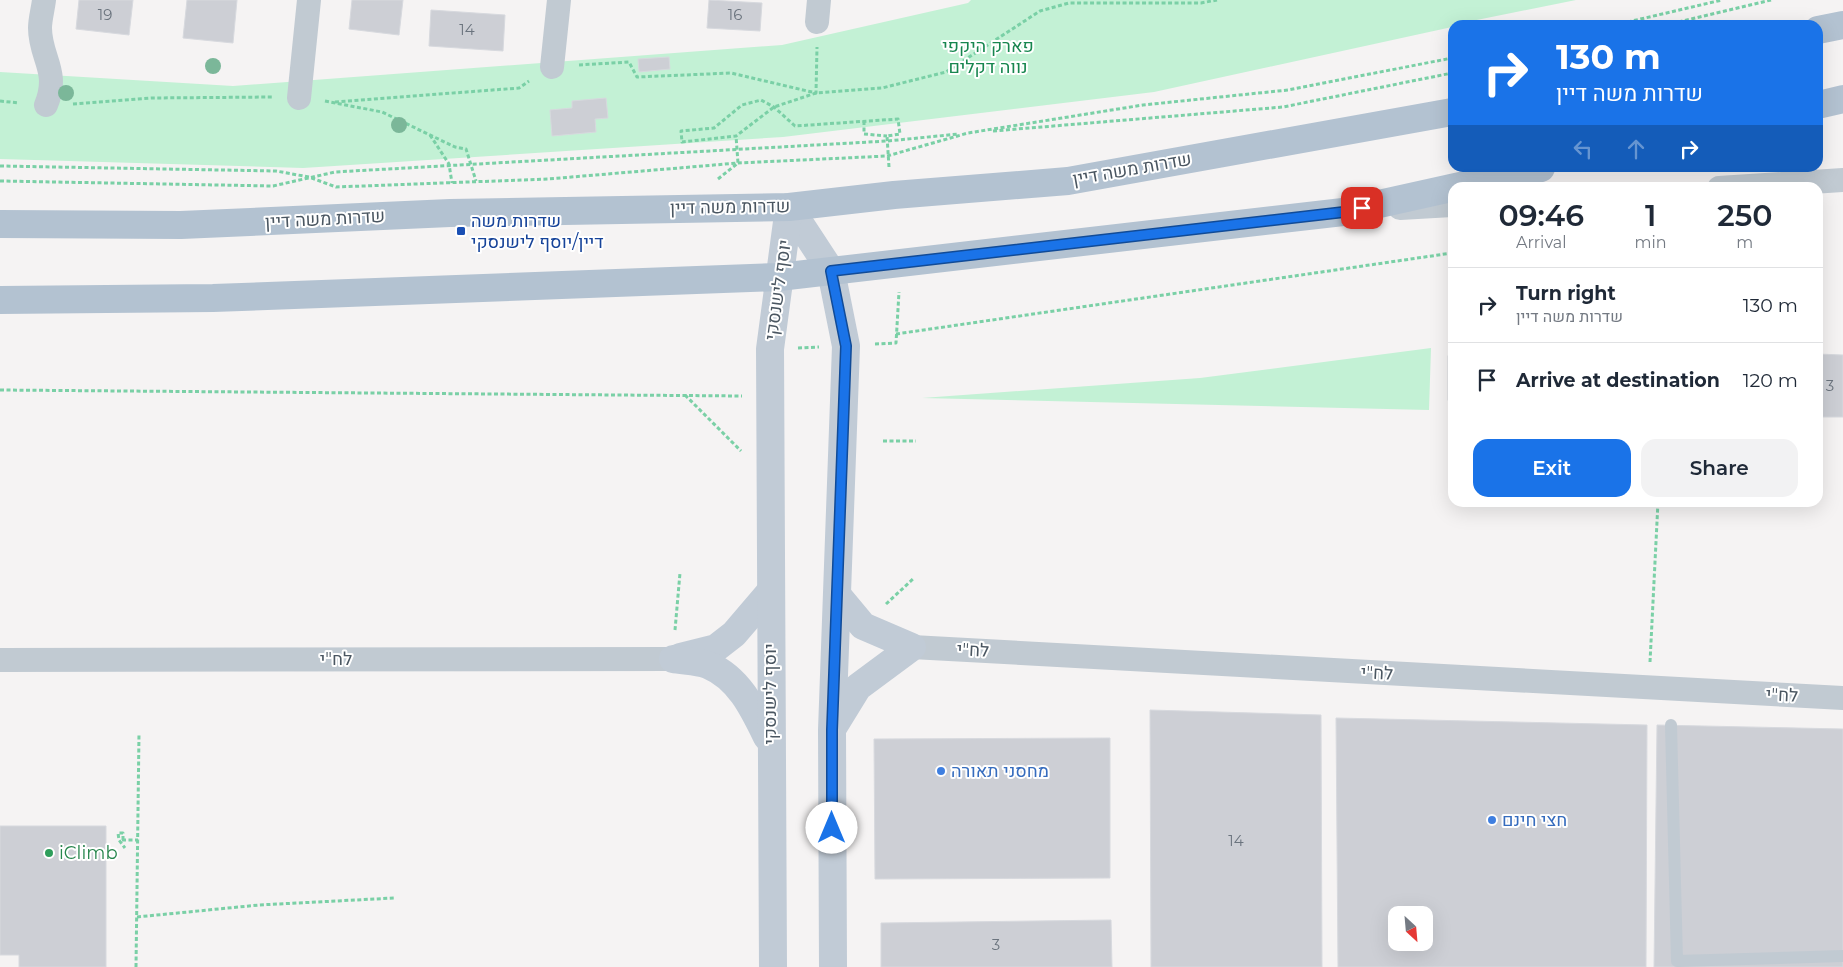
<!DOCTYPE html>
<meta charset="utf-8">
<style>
:root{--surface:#fff;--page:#f2f2f3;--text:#1f2937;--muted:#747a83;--line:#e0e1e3;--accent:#1a73e8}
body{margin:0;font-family:Montserrat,Heebo,sans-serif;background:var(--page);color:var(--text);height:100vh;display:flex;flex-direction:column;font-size:19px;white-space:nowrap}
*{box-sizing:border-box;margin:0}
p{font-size:16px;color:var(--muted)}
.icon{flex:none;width:28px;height:28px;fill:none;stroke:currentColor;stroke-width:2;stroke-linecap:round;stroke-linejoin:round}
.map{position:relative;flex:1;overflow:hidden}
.sheet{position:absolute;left:1448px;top:182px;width:375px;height:325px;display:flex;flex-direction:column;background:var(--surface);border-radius:15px;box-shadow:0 5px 20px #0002}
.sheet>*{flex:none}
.top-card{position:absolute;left:1448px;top:20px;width:375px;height:152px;border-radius:15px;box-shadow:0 5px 20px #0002;background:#1a73e8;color:#fff;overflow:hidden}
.needle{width:32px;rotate:154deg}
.fabs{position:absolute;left:1388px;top:906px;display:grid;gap:10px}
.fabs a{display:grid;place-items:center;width:45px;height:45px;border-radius:10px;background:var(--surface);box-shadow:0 5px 20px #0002;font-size:25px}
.pin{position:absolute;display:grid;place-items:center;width:42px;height:42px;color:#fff;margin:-21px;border-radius:10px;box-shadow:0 2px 8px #0006}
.me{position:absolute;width:55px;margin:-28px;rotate:0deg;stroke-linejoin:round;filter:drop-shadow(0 0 4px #0008)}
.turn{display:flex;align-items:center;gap:18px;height:105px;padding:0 25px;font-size:22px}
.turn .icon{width:65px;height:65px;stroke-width:2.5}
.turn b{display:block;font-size:35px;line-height:42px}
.lanes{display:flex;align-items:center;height:48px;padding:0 25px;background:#0003;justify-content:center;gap:25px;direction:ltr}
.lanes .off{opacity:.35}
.eta{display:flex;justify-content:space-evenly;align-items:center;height:85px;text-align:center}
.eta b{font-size:30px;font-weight:600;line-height:35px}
.action{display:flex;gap:10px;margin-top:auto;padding:10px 25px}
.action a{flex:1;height:58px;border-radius:15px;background:var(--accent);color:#fff;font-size:20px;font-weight:600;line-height:58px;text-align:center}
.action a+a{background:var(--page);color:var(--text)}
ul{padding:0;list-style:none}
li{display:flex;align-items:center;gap:15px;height:75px;padding:0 25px;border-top:1px solid var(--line)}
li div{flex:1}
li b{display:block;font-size:19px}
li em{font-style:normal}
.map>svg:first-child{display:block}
</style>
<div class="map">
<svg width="1843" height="967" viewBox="0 0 1843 967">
<rect width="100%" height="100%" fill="#f5f3f3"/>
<g fill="#c3f1d5">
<polygon points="971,0 1576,0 1452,25 1452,27 1154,92 783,137 303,168 0,159 0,72 233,86 782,45 968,3"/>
<polygon points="1431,348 1429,410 922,398 1200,378"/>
</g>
<g fill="#cdcfd5" stroke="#d7d9de" fill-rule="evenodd">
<polygon points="79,0 133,0 129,35 76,29"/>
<polygon points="187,0 237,0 233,43 183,38"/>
<polygon points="352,0 403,0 399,35 349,29"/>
<polygon points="709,0 762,3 760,31 707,28"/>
<polygon points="431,10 505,15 503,51 429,46"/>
<polygon points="669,57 670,69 639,72 638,59"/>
<polygon points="606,98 608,118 595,119 596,132 552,136 550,110 572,108 572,101"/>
<polygon points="1818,354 1843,355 1843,417 1818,417"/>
<rect x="1448" y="356" width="4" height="44"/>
<polygon points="1150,710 1321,715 1322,967 1151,967"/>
<path d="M1336 718 1647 725 1646 967H1338ZM1396 915H1424V942H1396Z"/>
<polygon points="1657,725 1843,729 1843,967 1654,967"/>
<polygon points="1110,738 1110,878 875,879 874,739"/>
<polygon points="0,826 106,826 106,967 19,967 19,955 0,955"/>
<polygon points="1111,920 1112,967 881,967 881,923"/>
</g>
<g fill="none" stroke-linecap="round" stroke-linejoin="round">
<g stroke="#7ad0a6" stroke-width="3" stroke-dasharray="4 2.5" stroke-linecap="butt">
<polyline points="1615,25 1722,0"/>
<polyline points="1666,25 1771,0"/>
<polyline points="579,65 629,62 637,77 731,73 816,93 817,47"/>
<polyline points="0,101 19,103"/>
<polyline points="325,101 382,112 455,147 466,149 476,181"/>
<polyline points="335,102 519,88 529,81"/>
<polyline points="73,104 151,98 274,97"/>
<polyline points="864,121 864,134 887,136"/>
<polyline points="993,131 1283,107 1452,73"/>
<polyline points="430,135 449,164 452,183"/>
<polyline points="0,166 276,171 309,177 336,187 548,179 738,163 887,156 968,133 1143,105 1288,90 1452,58"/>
<polyline points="889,167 887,136 900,134 898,119 795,126 774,107 761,100 742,105 714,128 681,131 682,142 736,136 774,107 816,93 882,88 946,72 1040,11 1069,3 1201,3 1217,0"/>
<polyline points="718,179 738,163 736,136"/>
<polyline points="0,181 273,186 335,172 887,141 959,134"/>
<polyline points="896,334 1452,253"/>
<polyline points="875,344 896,343 899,292"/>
<polyline points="798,348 819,347"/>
<polyline points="0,390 742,396"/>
<polyline points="685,395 741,451"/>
<polyline points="883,441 916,441"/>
<polyline points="886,604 913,579"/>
<polyline points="675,630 680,573"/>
<polyline points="1650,662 1658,502"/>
<polyline points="122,840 138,840"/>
<polyline points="123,840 123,833 118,833 119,840 125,848"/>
<polyline points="137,917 259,905 394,898"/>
<polyline points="136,967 139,733"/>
</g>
<polyline stroke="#c1cad2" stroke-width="12" points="1671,725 1677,961 1843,956"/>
<g stroke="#c1cad2" stroke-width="24">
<path d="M44 0C43 9 40 19 40 28 40 58 60 71 46 105"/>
<polyline points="817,22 819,0"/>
<polyline points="552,67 559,0"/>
<polyline points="299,98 309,0"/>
<polyline points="1719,188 1843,180"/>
<polyline points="1400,208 1452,205"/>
<polyline points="912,647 1843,698"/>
<polyline points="0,660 673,659"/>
</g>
<g stroke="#c1cbd6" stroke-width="28">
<polyline points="789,207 831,271 846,346 832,730 833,967"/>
<polyline points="680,657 716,648 734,634 769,593"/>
<path d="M673 659C684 661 698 661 708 665 739 678 753 708 767 737"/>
<polyline points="834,726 858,687 912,647 863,626 838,596"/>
<polyline points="773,967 770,349 789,207"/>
</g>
<g stroke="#b3c2d1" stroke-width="28">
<polyline points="1818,30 1843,25"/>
<polyline points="1818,105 1843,99"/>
<polyline points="0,224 181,225 450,213 789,207 894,195 1068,181 1452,112"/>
<polyline points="0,300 213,298 779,277 1343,212 1541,168"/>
</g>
</g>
<g fill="#7bb799">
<circle cx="213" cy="66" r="8"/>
<circle cx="66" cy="93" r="8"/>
<circle cx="399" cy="125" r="8"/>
</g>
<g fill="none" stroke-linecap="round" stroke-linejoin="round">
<defs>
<polyline id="route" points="832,828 832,730 846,346 831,271 1344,212 1362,208"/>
</defs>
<use href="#route" stroke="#114b97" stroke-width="12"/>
<use href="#route" stroke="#1a73e8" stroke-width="9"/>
</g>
<rect fill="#1a4fb4" stroke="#fff" stroke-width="2" x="456" y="226" width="10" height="10" rx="2.5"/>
<g fill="#3f7fe0" stroke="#fff" stroke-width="2">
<circle cx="941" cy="771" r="5"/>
<circle cx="1492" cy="820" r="5"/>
</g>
<circle fill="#2e9e5b" stroke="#fff" stroke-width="2" cx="49" cy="853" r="5"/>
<g text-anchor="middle" stroke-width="4" stroke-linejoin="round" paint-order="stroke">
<g font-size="15" fill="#6b747e">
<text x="105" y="20">19</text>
<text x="735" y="20">16</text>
<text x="467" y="35">14</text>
<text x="1830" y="391">3</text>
<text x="1236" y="846">14</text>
<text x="996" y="950">3</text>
</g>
<g font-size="18" fill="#17864f" stroke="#fff">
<text x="988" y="52">פארק היקפי<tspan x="988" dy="21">נווה דקלים</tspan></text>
</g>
<g font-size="18" fill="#4a5661" stroke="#fff">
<text transform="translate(1132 169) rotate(-10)" y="6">שדרות משה דיין</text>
<text transform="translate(730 207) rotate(-1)" y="6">שדרות משה דיין</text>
<text transform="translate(325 219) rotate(-3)" y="6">שדרות משה דיין</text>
<text transform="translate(778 290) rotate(-82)" y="6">יוסף לישנסקי</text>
<text transform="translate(973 650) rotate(3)" y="6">לח"י</text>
<text x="336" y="665">לח"י</text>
<text transform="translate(1377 673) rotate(3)" y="6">לח"י</text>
<text transform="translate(770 694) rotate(-90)" y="6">יוסף לישנסקי</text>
<text transform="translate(1782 695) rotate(3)" y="6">לח"י</text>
</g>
<g font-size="18" fill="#164399" stroke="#fff" text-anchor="start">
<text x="471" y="227">שדרות משה<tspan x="471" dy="21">דיין/יוסף לישנסקי</tspan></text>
</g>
<g font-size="18" fill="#366cbe" stroke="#fff" text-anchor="start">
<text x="951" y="777">מחסני תאורה</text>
<text x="1502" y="826">חצי חינם</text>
</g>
<g font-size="18" fill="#27864d" stroke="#fff" text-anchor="start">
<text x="59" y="859">iClimb</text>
</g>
</g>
</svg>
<div class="fabs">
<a><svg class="needle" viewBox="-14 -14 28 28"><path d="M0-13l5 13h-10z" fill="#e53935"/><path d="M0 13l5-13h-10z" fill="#747a83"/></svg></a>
</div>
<div class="pin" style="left:1362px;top:208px;background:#d93025"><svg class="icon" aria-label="arrive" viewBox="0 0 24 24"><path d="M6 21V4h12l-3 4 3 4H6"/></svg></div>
<svg class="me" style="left:832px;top:828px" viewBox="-20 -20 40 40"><circle r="19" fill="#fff"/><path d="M0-13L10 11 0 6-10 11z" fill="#1a73e8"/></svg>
<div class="top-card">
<div class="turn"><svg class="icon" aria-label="right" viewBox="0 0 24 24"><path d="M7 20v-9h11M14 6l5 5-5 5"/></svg><div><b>130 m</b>שדרות משה דיין</div></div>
<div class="lanes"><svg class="icon off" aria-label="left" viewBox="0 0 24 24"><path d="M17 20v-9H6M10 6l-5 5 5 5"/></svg><svg class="icon off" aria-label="ahead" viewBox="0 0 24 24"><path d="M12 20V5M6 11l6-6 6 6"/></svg><svg class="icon" aria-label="right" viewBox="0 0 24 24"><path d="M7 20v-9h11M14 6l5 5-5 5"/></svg></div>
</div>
<section class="sheet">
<div class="eta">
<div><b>09:46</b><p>Arrival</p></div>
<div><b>1</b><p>min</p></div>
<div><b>250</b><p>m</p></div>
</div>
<ul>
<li><svg class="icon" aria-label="right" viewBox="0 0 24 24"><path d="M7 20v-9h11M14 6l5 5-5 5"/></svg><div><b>Turn right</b><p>שדרות משה דיין</p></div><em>130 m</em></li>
<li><svg class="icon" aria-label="arrive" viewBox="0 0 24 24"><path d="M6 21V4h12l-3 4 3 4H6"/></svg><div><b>Arrive at destination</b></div><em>120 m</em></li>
</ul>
<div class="action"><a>Exit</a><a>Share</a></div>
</section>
</div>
